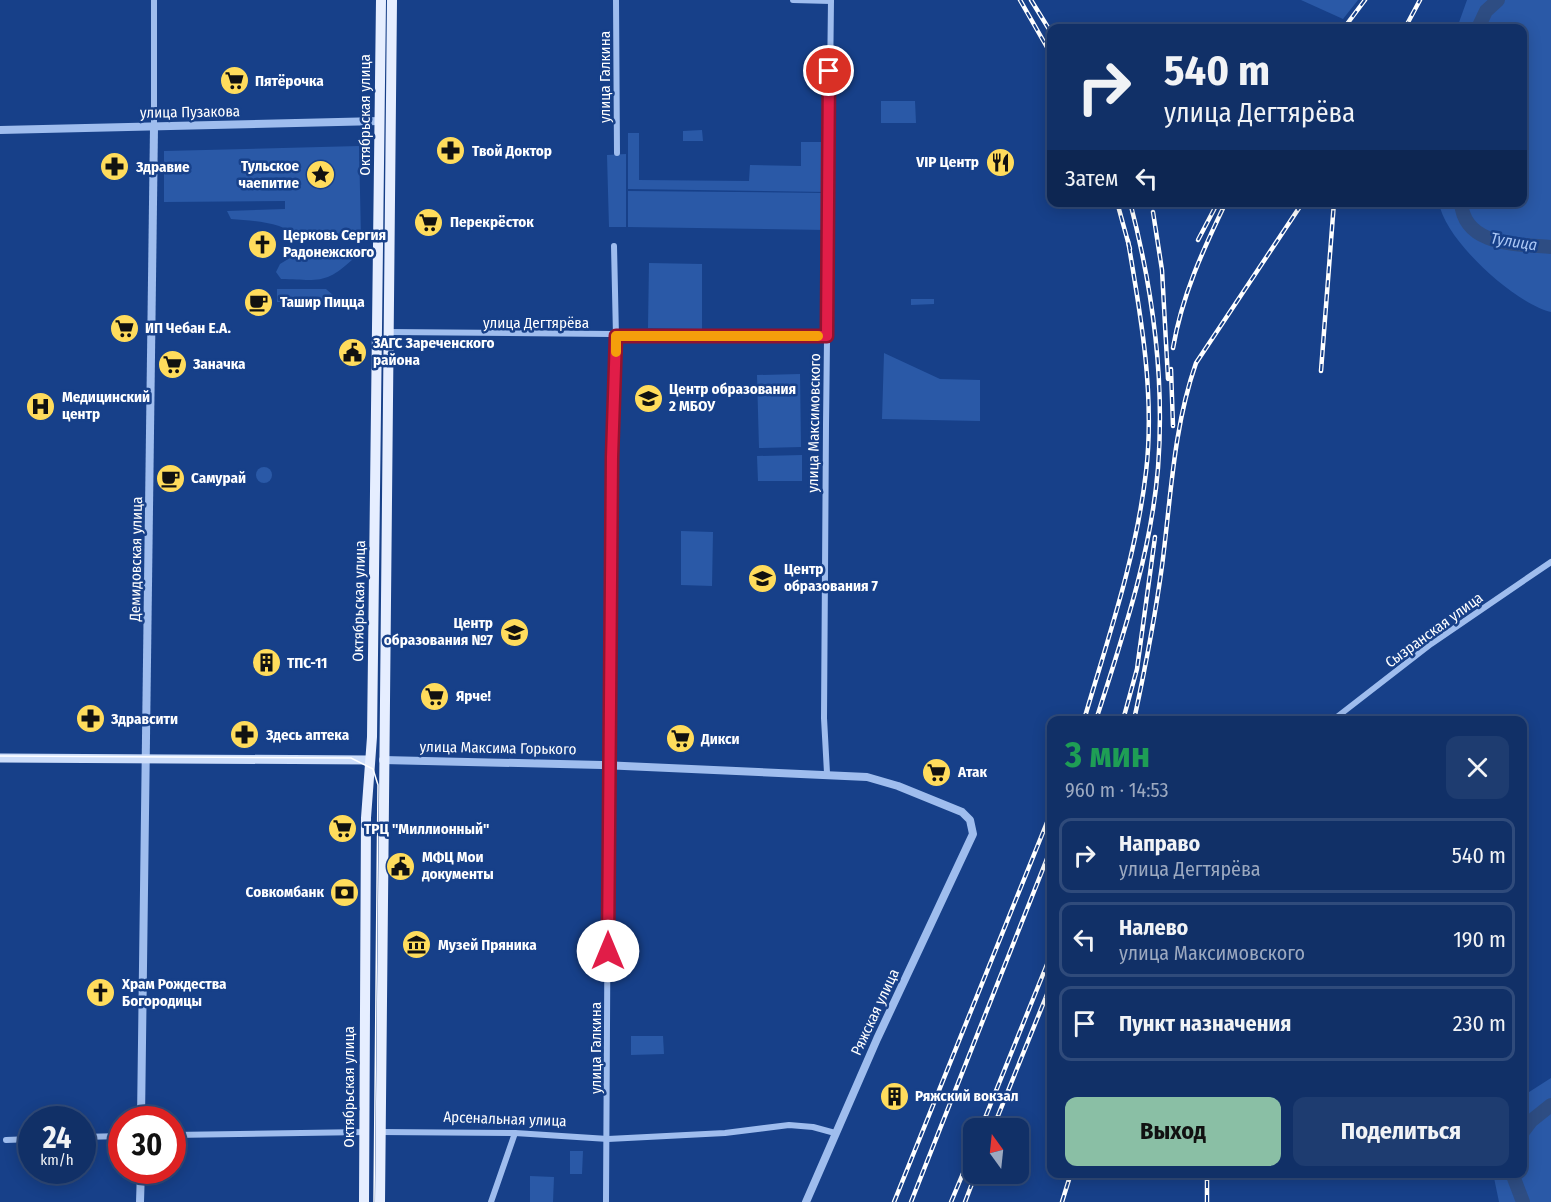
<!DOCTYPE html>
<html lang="ru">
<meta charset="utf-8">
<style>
:root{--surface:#113067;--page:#1e3c70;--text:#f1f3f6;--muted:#9ca9c0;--line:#304b7b;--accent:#8abfa5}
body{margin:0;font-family:"Fira Sans Condensed",sans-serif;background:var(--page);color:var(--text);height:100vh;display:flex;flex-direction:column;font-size:22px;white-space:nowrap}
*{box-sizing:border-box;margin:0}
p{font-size:20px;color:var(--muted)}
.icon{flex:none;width:33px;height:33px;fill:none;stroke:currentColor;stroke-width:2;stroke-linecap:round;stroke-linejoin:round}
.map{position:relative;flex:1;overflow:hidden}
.panel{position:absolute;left:1047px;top:716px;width:480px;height:462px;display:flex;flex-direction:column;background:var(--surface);border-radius:12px;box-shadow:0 3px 15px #0003,0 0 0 2px var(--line)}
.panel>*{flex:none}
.guide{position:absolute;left:1047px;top:24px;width:480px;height:183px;border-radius:12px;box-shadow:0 3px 15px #0003,0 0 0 2px var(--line);background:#113067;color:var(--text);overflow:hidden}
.needle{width:39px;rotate:345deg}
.tools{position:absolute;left:963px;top:1118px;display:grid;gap:12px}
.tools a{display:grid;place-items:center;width:66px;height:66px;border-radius:12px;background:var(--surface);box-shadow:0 3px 15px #0003,0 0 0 2px var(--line);font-size:30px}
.speed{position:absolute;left:18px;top:1106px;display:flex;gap:12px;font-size:30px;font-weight:700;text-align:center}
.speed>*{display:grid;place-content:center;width:78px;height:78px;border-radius:50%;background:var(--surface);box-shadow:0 3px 15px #0003,0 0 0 2px var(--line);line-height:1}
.speed small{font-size:15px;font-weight:400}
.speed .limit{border:9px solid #d22;background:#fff;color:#111}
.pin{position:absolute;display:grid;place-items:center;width:51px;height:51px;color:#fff;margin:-26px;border:3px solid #fff;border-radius:50%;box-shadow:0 2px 6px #0007}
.me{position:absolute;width:66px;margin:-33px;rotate:0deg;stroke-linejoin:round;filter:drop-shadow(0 0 4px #0008)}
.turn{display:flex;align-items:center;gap:21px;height:126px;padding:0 18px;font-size:27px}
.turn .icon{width:78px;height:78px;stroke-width:2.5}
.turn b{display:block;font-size:42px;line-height:51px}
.then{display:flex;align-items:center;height:57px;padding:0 18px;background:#0003;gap:12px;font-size:22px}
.round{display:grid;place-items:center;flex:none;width:63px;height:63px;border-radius:12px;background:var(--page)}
.headline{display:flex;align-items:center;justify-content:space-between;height:102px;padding:0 18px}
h1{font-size:36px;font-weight:700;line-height:45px;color:#1e9e55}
.button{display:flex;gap:12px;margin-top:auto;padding:12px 18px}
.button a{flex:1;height:69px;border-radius:12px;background:var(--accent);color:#111;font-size:24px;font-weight:700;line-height:69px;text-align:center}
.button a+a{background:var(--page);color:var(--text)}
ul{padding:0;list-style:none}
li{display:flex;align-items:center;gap:18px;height:75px;margin:0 12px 9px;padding:0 6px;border:3px solid var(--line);border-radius:12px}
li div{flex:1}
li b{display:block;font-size:22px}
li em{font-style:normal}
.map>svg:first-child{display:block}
</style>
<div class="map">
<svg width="1551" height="1202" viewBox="0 0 1551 1202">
<rect width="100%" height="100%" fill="#174089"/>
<g fill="#2a59a7">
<polygon points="1301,0 1358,0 1343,19"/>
<path d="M1467 0H1551V312C1514 303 1445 240 1439 203L1522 202V28H1457Z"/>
<polygon points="881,101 915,101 916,123 881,123"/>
<polygon points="702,130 703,141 683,141 683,131"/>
<polygon points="628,133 639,133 639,180 749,181 750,165 801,166 801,142 827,142 826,192 628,189"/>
<path d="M359 146 361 237 300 239C283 221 254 221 231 219L227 211 285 209V201L164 202V151Z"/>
<polygon points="626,154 626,227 609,227 607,155"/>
<polygon points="628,191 826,193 826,230 628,227"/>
<path d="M308 247 347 251 355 257C326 285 319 280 281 279L276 272 280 264Z"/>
<polygon points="649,263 702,264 702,329 648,328"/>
<polygon points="277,289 326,289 334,296 321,302 277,302"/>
<polygon points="911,299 934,299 934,304 911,305"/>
<polygon points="884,353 940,379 980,380 980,421 882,419"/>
<polygon points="800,374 801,447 759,448 757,375"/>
<polygon points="802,455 802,481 758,481 757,456"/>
<circle cx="264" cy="475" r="8"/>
<polygon points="681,531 713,532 712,586 681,585"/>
<polygon points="631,1036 663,1036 664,1054 631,1055"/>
<polygon points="1551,1078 1551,1202 1499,1202 1493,1173 1522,1173 1523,1096"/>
<polygon points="570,1151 583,1151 582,1174 570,1174"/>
<polygon points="530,1176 554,1177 553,1202 530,1202"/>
</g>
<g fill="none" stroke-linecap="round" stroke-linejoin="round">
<g stroke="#2e4d83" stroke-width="14">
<polyline points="1478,28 1486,11 1498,0"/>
<path d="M1461 202C1464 247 1518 244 1551 247"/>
<polyline points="1522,1133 1531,1121 1551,1105"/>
<polyline points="1512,1173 1523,1202"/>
</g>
<g stroke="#9fbdee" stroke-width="6">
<polyline points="154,0 154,127"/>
<polyline points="616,0 617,153"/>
<polyline points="793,0 831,1"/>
<polyline points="389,332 827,336"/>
<polyline points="1333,720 1431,644 1551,562"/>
<polyline points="827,773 824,718 826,425 831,0"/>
<polyline points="380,1132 515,1133 608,1139 725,1133 789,1125 813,1127 835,1133"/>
<polyline points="172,1135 364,1132"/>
<polyline points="82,1137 122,1136"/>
<polyline points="6,1140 32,1139"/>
<polyline points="491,1202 515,1133"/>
<polyline points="606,1202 609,672 616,336 614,246"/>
</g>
<g stroke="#9fbdee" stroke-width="8">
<polyline points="0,130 380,121"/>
<polyline points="383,760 602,765 867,777 898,786 962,812 970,820 973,834 877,1039 806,1202"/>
<polyline points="141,1119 154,127"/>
<polyline points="140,1202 141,1170"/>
</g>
<polyline stroke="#ccddfa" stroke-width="9" points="0,758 370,760"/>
<g stroke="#e6eeff" stroke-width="10">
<polyline points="364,1202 366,818 372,737 381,0"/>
<polyline points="380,1202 392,0"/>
</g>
<polyline stroke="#fff" stroke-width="1.5" points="0,756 351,758 373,769 378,785 374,1202"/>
<defs>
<g id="rail">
<polyline points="1020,0 1052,56"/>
<polyline points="1031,0 1052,34"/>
<polyline points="1344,28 1365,0"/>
<polyline points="1405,28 1420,0"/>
<polyline points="1117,202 1130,249"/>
<polyline points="1153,212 1162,270 1168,379"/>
<polyline points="1198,240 1218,202"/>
<path d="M1173 348C1182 295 1203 250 1226 202"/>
<polyline points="1171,369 1173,426"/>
<polyline points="1321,371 1334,202"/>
<path d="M1084 720C1108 638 1136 558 1146 472 1155 396 1141 316 1128 241"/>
<path d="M1096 720C1122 639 1151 554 1158 468 1165 378 1153 290 1130 202"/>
<polyline points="1123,720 1137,669 1155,537"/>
<path d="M1134 720C1145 669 1155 618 1162 566 1171 498 1173 429 1196 363L1303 202"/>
<polyline points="981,1128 1052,952"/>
<polyline points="993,1128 1052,982"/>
<polyline points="894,1202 1052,810"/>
<polyline points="911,1202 1052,846"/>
<polyline points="951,1202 974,1147"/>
<polyline points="965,1202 976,1173"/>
<polyline points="1062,1202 1071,1173"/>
<polyline points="1207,1202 1207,1173"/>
</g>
</defs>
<use href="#rail" stroke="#fff" stroke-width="4.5"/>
<use href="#rail" stroke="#174089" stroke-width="2" stroke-dasharray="7" stroke-linecap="butt"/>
</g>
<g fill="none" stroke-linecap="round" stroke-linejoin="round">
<defs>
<polyline id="route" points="608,951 612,457 616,336 827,336 829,71"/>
</defs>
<use href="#route" stroke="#92132f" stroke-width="15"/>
<use href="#route" stroke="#e11d48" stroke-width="10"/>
<polyline stroke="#f59e0b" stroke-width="10" points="616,352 616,336 818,336"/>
</g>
<defs>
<symbol id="supermarket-disc" viewBox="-11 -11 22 22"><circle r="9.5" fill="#ffdc5c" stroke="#174089"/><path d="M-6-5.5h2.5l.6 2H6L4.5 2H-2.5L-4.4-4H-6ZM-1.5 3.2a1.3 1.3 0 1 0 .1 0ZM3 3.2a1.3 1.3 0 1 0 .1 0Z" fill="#111"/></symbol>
<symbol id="pharmacy-disc" viewBox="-11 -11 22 22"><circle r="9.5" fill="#ffdc5c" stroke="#174089"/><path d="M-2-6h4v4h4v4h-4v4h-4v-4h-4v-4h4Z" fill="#111"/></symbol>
<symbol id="restaurant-disc" viewBox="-11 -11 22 22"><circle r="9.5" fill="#ffdc5c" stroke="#174089"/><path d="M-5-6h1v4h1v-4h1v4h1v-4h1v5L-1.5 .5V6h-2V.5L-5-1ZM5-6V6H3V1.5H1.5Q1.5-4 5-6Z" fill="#111"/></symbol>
<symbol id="sight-disc" viewBox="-11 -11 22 22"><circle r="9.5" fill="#ffdc5c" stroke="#174089"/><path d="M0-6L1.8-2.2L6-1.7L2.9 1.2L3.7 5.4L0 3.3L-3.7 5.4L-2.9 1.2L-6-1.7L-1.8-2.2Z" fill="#111"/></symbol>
<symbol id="church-disc" viewBox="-11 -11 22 22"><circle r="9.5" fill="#ffdc5c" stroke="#174089"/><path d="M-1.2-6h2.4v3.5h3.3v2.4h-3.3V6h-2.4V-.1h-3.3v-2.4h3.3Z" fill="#111"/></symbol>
<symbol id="cafe-disc" viewBox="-11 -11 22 22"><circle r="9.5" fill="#ffdc5c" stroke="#174089"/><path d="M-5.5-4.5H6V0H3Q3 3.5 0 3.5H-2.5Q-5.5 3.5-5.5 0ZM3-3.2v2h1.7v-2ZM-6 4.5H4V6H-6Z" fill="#111"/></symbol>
<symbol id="civic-disc" viewBox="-11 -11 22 22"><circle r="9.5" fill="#ffdc5c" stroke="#174089"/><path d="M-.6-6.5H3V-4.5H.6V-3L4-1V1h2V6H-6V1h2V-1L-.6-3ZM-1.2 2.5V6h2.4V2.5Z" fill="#111"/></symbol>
<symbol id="school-disc" viewBox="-11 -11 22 22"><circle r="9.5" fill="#ffdc5c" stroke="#174089"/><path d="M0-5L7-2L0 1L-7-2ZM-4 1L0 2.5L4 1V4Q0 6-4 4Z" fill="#111"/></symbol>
<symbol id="hospital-disc" viewBox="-11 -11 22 22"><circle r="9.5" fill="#ffdc5c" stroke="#174089"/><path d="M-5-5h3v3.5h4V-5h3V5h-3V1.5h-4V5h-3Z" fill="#111"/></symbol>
<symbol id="building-disc" viewBox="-11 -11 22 22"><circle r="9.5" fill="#ffdc5c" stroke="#174089"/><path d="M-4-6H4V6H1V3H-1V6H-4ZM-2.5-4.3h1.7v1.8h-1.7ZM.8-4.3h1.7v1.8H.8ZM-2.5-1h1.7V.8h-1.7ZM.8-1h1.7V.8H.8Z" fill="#111"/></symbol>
<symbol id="bank-disc" viewBox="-11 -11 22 22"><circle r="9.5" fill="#ffdc5c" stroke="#174089"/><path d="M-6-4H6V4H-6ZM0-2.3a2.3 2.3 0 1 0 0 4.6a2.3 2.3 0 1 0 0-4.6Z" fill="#111"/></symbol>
<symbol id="museum-disc" viewBox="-11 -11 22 22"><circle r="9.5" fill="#ffdc5c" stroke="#174089"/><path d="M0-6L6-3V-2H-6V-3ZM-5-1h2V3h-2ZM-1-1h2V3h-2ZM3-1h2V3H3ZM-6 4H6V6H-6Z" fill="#111"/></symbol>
</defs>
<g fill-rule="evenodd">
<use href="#supermarket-disc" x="218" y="64" width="33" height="33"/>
<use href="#pharmacy-disc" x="434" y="134" width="33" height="33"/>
<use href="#restaurant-disc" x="984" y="146" width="33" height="33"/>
<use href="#pharmacy-disc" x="98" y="150" width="33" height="33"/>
<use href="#sight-disc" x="304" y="158" width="33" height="33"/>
<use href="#supermarket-disc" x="412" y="206" width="33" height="33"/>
<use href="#church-disc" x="246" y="228" width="33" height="33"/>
<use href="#cafe-disc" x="242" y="286" width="33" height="33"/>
<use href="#supermarket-disc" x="108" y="312" width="33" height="33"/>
<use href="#civic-disc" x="336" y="336" width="33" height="33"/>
<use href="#supermarket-disc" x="156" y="348" width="33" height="33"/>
<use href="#school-disc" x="632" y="382" width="33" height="33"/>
<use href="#hospital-disc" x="24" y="390" width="33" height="33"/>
<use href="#cafe-disc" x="154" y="462" width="33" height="33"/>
<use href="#school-disc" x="746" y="562" width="33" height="33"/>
<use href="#school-disc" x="498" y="616" width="33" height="33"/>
<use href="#building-disc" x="250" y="646" width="33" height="33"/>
<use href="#supermarket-disc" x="418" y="680" width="33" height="33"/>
<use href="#pharmacy-disc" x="74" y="702" width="33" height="33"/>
<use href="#pharmacy-disc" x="228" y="718" width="33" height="33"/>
<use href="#supermarket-disc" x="664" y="722" width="33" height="33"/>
<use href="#supermarket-disc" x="920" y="756" width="33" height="33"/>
<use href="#supermarket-disc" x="326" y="812" width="33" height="33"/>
<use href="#civic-disc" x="384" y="850" width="33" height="33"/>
<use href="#bank-disc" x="328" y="876" width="33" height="33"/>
<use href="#museum-disc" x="400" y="928" width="33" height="33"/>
<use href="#church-disc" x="84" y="976" width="33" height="33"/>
<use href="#building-disc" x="878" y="1080" width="33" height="33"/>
</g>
<g text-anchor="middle" stroke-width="5" stroke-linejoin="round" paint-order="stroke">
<g font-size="15" fill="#fff" stroke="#174089">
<text transform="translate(605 77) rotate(-90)" y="5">улица Галкина</text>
<text transform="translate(190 112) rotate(-1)" y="5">улица Пузакова</text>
<text transform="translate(365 115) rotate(-90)" y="5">Октябрьская улица</text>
<text x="536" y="328">улица Дегтярёва</text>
<text transform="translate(814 423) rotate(-89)" y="5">улица Максимовского</text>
<text transform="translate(136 559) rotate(-89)" y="5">Демидовская улица</text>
<text transform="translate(359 601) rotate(-89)" y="5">Октябрьская улица</text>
<text transform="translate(1434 630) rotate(-36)" y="5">Сызранская улица</text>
<text transform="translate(498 748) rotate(1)" y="5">улица Максима Горького</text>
<text transform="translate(875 1012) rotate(-65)" y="5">Ряжская улица</text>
<text transform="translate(596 1048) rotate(-90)" y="5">улица Галкина</text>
<text transform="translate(349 1087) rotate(-90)" y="5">Октябрьская улица</text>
<text transform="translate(505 1119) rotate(2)" y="5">Арсенальная улица</text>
</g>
<g font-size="15" font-weight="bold" fill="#fff" stroke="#174089" text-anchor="start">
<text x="255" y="86">Пятёрочка</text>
<text x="472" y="156">Твой Доктор</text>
<text x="979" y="167" text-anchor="end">VIP Центр</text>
<text x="299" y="171" text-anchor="end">Тульское<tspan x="299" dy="17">чаепитие</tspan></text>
<text x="136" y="172">Здравие</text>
<text x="450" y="227">Перекрёсток</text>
<text x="283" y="240">Церковь Сергия<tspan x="283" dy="17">Радонежского</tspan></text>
<text x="280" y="307">Ташир Пицца</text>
<text x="145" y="333">ИП Чебан Е.А.</text>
<text x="373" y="348">ЗАГС Зареченского<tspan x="373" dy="17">района</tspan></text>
<text x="193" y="369">Заначка</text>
<text x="669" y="394">Центр образования<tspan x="669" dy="17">2 МБОУ</tspan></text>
<text x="62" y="402">Медицинский<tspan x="62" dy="17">центр</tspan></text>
<text x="191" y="483">Самурай</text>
<text x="784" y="574">Центр<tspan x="784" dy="17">образования 7</tspan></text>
<text x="493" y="628" text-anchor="end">Центр<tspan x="493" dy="17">образования №7</tspan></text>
<text x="287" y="668">ТПС-11</text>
<text x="456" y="701">Ярче!</text>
<text x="111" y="724">Здравсити</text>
<text x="266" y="740">Здесь аптека</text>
<text x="701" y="744">Дикси</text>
<text x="958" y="777">Атак</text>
<text x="364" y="834">ТРЦ "Миллионный"</text>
<text x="422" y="862">МФЦ Мои<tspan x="422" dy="17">документы</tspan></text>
<text x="324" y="897" text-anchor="end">Совкомбанк</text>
<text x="438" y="950">Музей Пряника</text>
<text x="122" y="989">Храм Рождества<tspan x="122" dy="17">Богородицы</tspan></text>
<text x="915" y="1101">Ряжский вокзал</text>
</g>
<g font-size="16" font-style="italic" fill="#abc7f5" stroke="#174089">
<text transform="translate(1514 241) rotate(9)" y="6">Тулица</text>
</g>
</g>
</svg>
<div class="tools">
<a><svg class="needle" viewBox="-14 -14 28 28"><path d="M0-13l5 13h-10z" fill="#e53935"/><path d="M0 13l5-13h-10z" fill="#9ca9c0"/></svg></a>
</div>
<div class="speed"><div>24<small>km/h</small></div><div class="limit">30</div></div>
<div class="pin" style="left:829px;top:71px;background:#d93025"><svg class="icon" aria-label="arrive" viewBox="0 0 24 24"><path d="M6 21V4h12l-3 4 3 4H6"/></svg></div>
<svg class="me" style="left:608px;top:951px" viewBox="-20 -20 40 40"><circle r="19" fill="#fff"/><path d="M0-13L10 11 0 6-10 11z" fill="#e11d48"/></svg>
<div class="guide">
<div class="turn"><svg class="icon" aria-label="right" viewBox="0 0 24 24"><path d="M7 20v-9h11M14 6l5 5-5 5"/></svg><div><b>540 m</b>улица Дегтярёва</div></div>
<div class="then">Затем<svg class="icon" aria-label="left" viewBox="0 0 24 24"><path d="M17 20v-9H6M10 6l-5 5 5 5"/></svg></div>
</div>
<section class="panel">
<div class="headline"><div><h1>3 мин</h1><p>960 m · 14:53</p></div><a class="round"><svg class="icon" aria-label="close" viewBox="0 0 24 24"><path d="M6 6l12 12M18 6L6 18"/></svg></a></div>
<ul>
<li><svg class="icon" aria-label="right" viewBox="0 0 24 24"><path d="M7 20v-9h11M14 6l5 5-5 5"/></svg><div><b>Направо</b><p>улица Дегтярёва</p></div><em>540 m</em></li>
<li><svg class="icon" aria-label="left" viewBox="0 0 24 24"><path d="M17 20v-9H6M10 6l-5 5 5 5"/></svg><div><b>Налево</b><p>улица Максимовского</p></div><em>190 m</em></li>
<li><svg class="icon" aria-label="arrive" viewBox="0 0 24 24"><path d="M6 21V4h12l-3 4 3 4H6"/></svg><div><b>Пункт назначения</b></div><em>230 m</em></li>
</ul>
<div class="button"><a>Выход</a><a>Поделиться</a></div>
</section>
</div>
